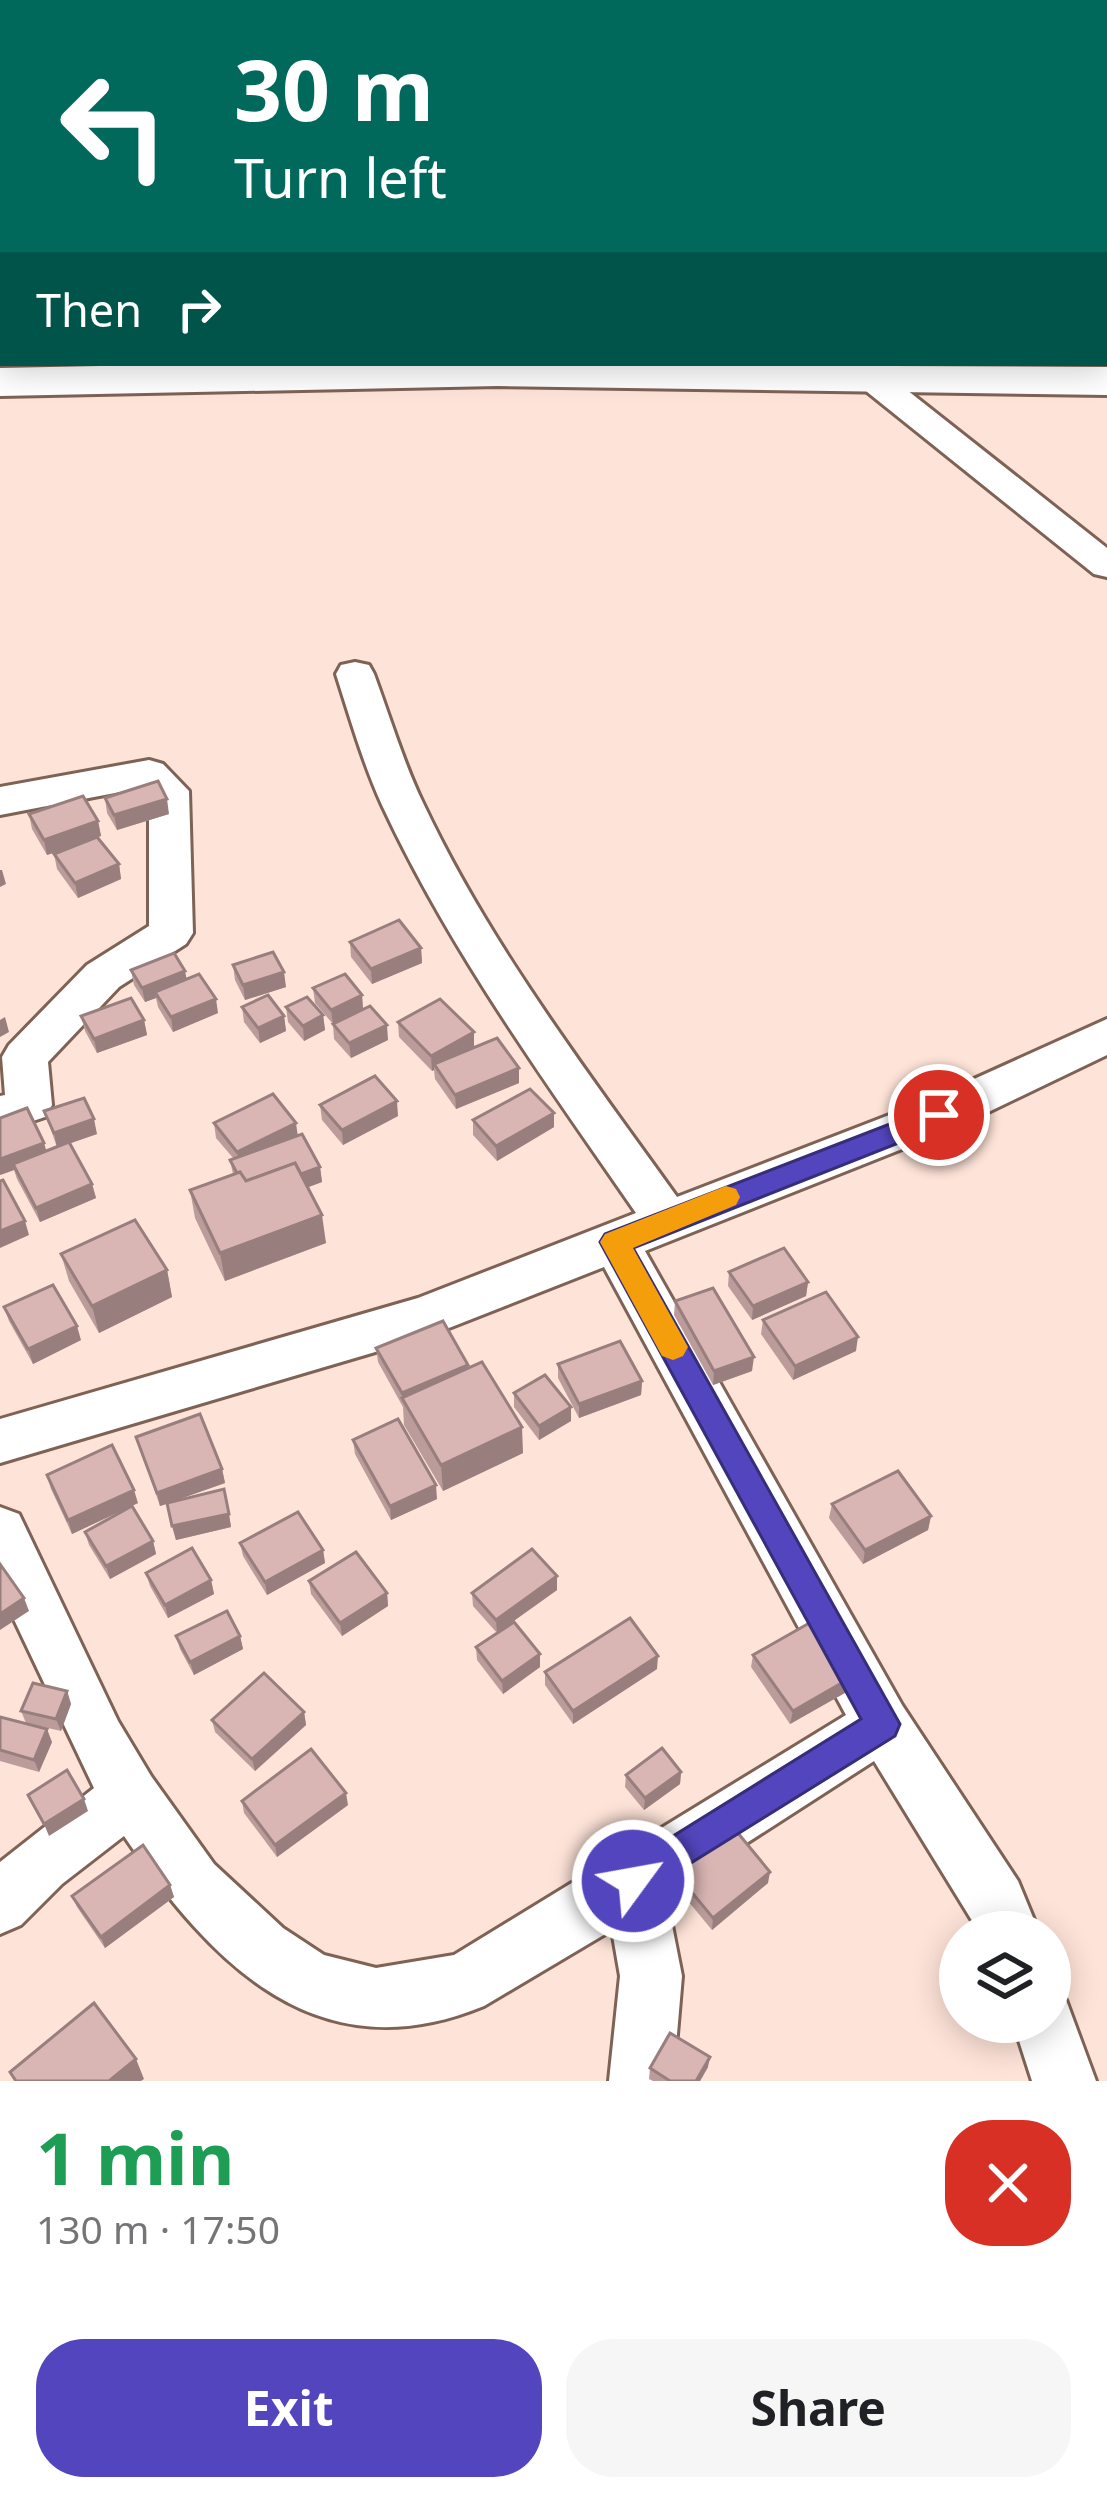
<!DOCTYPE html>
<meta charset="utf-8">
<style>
:root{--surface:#fff;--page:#f6f6f6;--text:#202124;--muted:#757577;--accent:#5345bd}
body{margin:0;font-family:"Noto Sans",sans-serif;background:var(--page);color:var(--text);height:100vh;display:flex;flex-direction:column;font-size:45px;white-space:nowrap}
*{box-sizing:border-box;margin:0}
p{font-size:39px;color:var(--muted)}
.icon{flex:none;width:66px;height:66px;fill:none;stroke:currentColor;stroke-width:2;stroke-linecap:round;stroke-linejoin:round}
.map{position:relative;height:2081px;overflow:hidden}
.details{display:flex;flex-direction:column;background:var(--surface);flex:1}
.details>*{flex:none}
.banner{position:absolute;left:0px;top:0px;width:1107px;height:366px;box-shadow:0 6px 30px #0003;background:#00695c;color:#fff;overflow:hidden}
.buttons{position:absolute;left:939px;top:1911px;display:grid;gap:24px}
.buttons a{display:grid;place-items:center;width:132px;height:132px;border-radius:50%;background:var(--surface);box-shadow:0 6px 30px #0003;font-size:60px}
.pin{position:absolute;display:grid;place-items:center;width:102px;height:102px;color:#fff;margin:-51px;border:6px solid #fff;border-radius:50%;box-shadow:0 3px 12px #0007}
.me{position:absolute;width:132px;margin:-66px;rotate:58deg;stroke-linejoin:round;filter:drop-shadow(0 0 9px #0008)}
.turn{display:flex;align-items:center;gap:42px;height:252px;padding:0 36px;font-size:54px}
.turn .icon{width:156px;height:156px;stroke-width:2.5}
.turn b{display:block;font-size:84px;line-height:102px}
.then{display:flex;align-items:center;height:114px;padding:0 36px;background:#0003;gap:24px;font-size:45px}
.round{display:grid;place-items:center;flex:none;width:126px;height:126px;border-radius:48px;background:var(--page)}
.summary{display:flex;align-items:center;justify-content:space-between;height:204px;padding:0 36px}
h1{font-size:72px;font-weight:700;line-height:90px;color:#1e9e55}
.button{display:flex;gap:24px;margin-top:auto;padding:24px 36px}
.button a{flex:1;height:138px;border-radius:48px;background:var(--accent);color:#fff;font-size:48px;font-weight:700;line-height:138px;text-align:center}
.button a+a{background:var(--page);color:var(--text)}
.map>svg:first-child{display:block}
</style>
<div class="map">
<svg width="1107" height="2081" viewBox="0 0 1107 2081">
<rect width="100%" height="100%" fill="#fee3d8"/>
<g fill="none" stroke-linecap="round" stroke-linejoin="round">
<g fill="#f09ebd" fill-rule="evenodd">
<polygon points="1104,343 1107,369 1089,365 1104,363"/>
<polygon points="3,349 3,363 23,363 18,371 0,376"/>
</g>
<defs>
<g id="street">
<polygon points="849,363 883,363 888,375 1107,548 1107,577 1094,574 861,387"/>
<path d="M355 662 369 665 374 674C390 717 403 762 423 803 490 945 586 1070 677 1197L923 1102 1107 1019V1055L955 1128 645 1251 902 1705 1018 1881 1039 1932H979L874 1761 666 1895 682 1976 673 2081H609L620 1976 612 1930 484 2006C317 2075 212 1964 124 1836L62 1884 21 1925 0 1934V1862L94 1788 0 1590V1507L19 1514 118 1721 151 1776 214 1864 283 1928 324 1955 376 1968 454 1955 846 1715 604 1267 426 1337 0 1463V1419L418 1298 636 1213C545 1081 450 951 382 805 363 763 350 718 336 674L341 665Z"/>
<polygon points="149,760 163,764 189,791 193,933 186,944 119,987 48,1062 52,1105 45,1117 0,1132 0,1096 5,1095 2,1057 9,1045 87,965 149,926 149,795 141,788 0,815 0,787"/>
<polygon points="1050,1993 1066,2000 1096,2081 1032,2081 1013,2022 1050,2022"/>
</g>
<g id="secondary">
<rect x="0" y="317" width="3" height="28"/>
<rect x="1104" y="317" width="3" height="28"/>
<polygon points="249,363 1107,367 1107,395 498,386 0,396 0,368"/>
</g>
</defs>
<use href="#street" stroke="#7e6256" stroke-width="6"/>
<use href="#secondary" stroke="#7e6256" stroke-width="6"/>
<use href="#street" fill="#fff" fill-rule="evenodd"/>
<use href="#secondary" fill="#fff" fill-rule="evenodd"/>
</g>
<g fill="#bb9c9b">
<polygon points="105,798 169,814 117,830 107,813"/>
<polygon points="29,814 98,821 101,836 98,837 119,864 121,879 78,898 57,869 54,854 85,842 47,855 32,829"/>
<polygon points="350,942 421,948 422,963 372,984 351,957"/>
<polygon points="233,965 286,987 245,1000 235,980"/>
<polygon points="131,970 187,979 218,1013 173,1032 158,1007 156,998 145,1002 134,985"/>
<polygon points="313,988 362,995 363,1009 388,1040 351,1058 334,1039 333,1024 315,1003"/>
<polygon points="242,1007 284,1016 286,1031 260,1043 244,1022"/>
<polygon points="286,1007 323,1015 325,1030 304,1041 288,1022"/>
<polygon points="81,1016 144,1020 147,1035 97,1053 85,1031"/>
<polygon points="398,1022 474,1047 467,1051 519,1068 519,1083 456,1109 435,1079 434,1070 432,1071 399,1037"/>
<polygon points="320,1105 398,1116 343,1145 322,1120"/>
<polygon points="44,1111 97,1134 70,1143 92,1184 96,1198 40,1222 17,1179 14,1170 0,1175 44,1143 46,1151 57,1147"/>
<polygon points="473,1120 554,1127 497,1161 473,1135"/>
<polygon points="214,1123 297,1136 320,1167 322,1182 308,1187 326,1243 225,1281 195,1218 190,1190 233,1174 230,1160 234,1159 216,1138"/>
<polygon points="61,1254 167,1270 172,1297 99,1333 69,1281"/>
<polygon points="729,1272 808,1282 806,1296 752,1320 728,1286"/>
<polygon points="675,1301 752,1371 713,1385 674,1315"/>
<polygon points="4,1307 81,1340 33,1364 9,1321"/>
<polygon points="763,1320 856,1351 793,1380 761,1334"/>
<polygon points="376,1348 468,1368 523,1453 443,1491 404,1425 403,1407 378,1362"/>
<polygon points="558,1364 642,1381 641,1395 579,1418 558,1378"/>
<polygon points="514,1393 571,1421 539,1440 514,1407"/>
<polygon points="136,1437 222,1469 225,1483 176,1500 224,1489 231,1527 176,1540 167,1504 160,1506"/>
<polygon points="353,1440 437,1499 391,1520 355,1454"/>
<polygon points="47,1475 138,1503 72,1534 51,1489"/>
<polygon points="832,1504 931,1516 928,1530 863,1564 829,1518"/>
<polygon points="85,1532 153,1541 156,1554 110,1579 89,1545"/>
<polygon points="240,1543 323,1550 325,1563 267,1595 243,1556"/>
<polygon points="146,1573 211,1580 214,1594 168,1618 150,1586"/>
<polygon points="309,1581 387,1593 388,1606 342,1636 311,1594"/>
<polygon points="557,1590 497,1633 473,1606 472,1593"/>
<polygon points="176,1636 240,1636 243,1649 194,1675 180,1649"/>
<polygon points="476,1647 540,1667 503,1694 477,1660"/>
<polygon points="753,1655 850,1690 790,1724 751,1667"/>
<polygon points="657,1669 573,1724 545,1685 545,1672"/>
<polygon points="67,1691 71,1704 61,1731 26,1723 21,1711"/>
<polygon points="304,1712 306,1725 255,1771 215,1732 212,1720"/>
<polygon points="0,1717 52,1742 39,1772 0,1761"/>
<polygon points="681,1772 680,1784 644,1810 625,1787 626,1775"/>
<polygon points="242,1801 348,1805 277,1857 244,1813"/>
<polygon points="670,1866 768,1883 712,1930 669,1878"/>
<polygon points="170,1885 174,1897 105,1948 77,1907 72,1896"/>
<polygon points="708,2067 700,2081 653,2081 649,2079 650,2068"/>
</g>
<g fill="#987f7e">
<polygon points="167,799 169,814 117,830 114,815"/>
<polygon points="98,821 101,836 47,855 44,840"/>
<polygon points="119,864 121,879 78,898 75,883"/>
<polygon points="0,870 2,870 6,884 0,887"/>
<polygon points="421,948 422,963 372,984 371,969"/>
<polygon points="185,971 188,986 155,992 156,998 145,1002 142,988"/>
<polygon points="284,972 286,987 245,1000 243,985"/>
<polygon points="362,995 363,1010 333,1024 331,1010"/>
<polygon points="216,999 218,1013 173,1032 171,1017"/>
<polygon points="323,1015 325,1030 304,1041 303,1026"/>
<polygon points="284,1016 286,1031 260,1043 258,1028"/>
<polygon points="5,1017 9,1032 0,1037 0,1020"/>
<polygon points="144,1020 147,1035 97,1053 94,1039"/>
<polygon points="387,1025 388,1040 351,1058 349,1043"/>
<polygon points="474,1032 474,1047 437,1068 434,1064 434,1070 432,1071 431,1056"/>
<polygon points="519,1068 519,1083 456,1109 455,1095"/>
<polygon points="397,1101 398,1116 343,1145 342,1130"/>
<polygon points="554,1113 554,1127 497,1161 496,1146"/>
<polygon points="94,1119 97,1134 57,1148 54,1133"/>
<polygon points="296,1123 298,1137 240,1167 237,1152"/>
<polygon points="44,1143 48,1157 13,1164 14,1170 0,1175 0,1159"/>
<polygon points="320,1167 322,1182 250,1209 248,1195"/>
<polygon points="92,1184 96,1198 40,1222 36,1208"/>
<polygon points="322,1215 326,1243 225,1281 220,1253"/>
<polygon points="25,1221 29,1235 0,1248 0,1231"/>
<polygon points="167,1270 172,1297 99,1333 92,1306"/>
<polygon points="808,1282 806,1296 752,1320 753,1306"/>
<polygon points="77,1326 81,1340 33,1364 28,1349"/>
<polygon points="858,1337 856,1351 793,1380 795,1366"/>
<polygon points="754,1357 752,1371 713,1385 714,1371"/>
<polygon points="468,1365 469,1379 402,1399 402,1393"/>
<polygon points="642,1381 641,1395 579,1418 579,1404"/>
<polygon points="571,1407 571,1421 539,1440 539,1426"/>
<polygon points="522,1427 523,1453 443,1491 441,1465"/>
<polygon points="222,1469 225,1483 160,1506 157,1493"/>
<polygon points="436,1485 437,1499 391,1520 390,1506"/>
<polygon points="134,1490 138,1503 72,1534 68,1520"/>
<polygon points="229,1514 231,1527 176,1540 172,1526"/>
<polygon points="931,1516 928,1530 863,1564 865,1550"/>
<polygon points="153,1541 156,1554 110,1579 106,1566"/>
<polygon points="323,1550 325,1563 267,1595 265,1582"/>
<polygon points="557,1576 557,1590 497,1633 496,1620"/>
<polygon points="211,1580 214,1594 168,1618 165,1605"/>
<polygon points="387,1593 388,1606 342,1636 340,1623"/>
<polygon points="24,1598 29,1611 0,1630 0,1614"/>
<polygon points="240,1636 243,1649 194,1675 190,1662"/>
<polygon points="540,1654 540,1667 503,1694 502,1681"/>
<polygon points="658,1656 657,1669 573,1724 573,1711"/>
<polygon points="852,1677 850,1690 790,1724 793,1711"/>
<polygon points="67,1691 71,1704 61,1731 56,1719"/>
<polygon points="304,1712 306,1725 255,1771 252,1759"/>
<polygon points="47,1729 52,1742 39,1772 34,1760"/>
<polygon points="681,1772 680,1784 644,1810 645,1798"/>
<polygon points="346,1793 348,1805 277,1857 275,1845"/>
<polygon points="84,1799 88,1811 49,1836 44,1824"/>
<polygon points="770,1872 768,1883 712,1930 713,1918"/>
<polygon points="170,1885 174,1897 105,1948 101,1937"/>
<polygon points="710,2057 708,2067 700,2081 696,2081"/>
<polygon points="136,2059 144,2079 141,2081 109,2081"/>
</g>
<g fill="#d9b5b4" stroke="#987f7e" stroke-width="3">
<polygon points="158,781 167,799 114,815 105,798"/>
<polygon points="83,796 98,821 44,840 29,814"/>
<polygon points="97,837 119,864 75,883 54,854"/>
<polygon points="399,920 421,948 371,969 350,942"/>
<polygon points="273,952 284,972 243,985 233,965"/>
<polygon points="174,953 185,971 142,988 131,970"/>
<polygon points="199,974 216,999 171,1017 155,992"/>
<polygon points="345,974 362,995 331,1010 313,988"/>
<polygon points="268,995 284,1016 258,1028 242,1007"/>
<polygon points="307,997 323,1015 303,1026 286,1007"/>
<polygon points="131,998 144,1020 94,1039 81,1016"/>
<polygon points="440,999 474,1032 431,1056 398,1022"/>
<polygon points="370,1006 387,1025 349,1043 333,1024"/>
<polygon points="497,1038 519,1068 455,1095 434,1064"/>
<polygon points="375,1076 397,1101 342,1130 320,1105"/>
<polygon points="530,1089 554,1113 496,1146 473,1120"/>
<polygon points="273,1094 296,1123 237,1152 214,1123"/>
<polygon points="84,1098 94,1119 54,1133 44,1111"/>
<polygon points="27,1108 44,1143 0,1159 0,1118"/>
<polygon points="302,1134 320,1167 301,1174 295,1163 246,1181 240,1172 237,1173 230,1160"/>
<polygon points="69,1142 92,1184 36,1208 13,1164"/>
<polygon points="295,1163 322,1215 220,1253 190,1190 240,1172 246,1181"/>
<polygon points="3,1180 25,1221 0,1231 0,1181"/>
<polygon points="135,1220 167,1270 92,1306 61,1254"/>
<polygon points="784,1248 808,1282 753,1306 729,1272"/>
<polygon points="53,1285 77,1326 28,1349 4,1307"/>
<polygon points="713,1288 754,1357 714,1371 675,1301"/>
<polygon points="826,1292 858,1337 795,1366 763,1320"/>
<polygon points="443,1321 468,1365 402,1393 376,1348"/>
<polygon points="620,1341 642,1381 579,1404 558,1364"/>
<polygon points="482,1362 522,1427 441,1465 402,1398"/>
<polygon points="545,1375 571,1407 539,1426 514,1393"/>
<polygon points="200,1414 222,1469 157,1493 136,1437"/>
<polygon points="398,1419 436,1485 390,1506 353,1440"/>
<polygon points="112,1445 134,1490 68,1520 47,1475"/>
<polygon points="898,1471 931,1516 865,1550 832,1504"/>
<polygon points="224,1489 229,1514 172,1526 167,1503"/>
<polygon points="132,1506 153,1541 106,1566 85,1532"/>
<polygon points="298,1512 323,1550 265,1582 240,1543"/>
<polygon points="192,1548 211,1580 165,1605 146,1573"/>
<polygon points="532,1549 557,1576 496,1620 472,1593"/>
<polygon points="356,1552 387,1593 340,1623 309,1581"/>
<polygon points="0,1564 24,1598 0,1614"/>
<polygon points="227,1611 240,1636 190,1662 176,1636"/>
<polygon points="630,1618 658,1656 573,1711 545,1672"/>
<polygon points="813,1621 852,1677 793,1711 753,1655"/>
<polygon points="514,1622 540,1654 502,1681 476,1647"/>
<polygon points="264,1673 304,1712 252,1759 212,1720"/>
<polygon points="33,1683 67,1691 56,1719 21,1711"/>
<polygon points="0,1717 47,1729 34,1760 0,1750"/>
<polygon points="662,1748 681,1772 645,1798 626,1775"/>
<polygon points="311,1749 346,1793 275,1845 242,1801"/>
<polygon points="67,1770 84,1799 44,1824 28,1795"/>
<polygon points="728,1821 770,1872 713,1918 670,1866"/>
<polygon points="143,1845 170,1885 101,1937 72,1896"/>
<polygon points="94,2003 136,2059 109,2081 16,2081 10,2072"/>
<polygon points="670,2033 710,2057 696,2081 670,2081 650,2068"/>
</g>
<polygon fill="#5345bd" stroke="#362d7b" stroke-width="3" points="939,1105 953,1115 949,1123 633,1248 900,1724 895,1736 633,1899 620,1894 615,1881 620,1869 861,1719 600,1242 605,1234"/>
<polygon fill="#f59e0b" points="726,1186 736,1189 740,1197 736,1205 633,1248 688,1347 683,1356 673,1360 662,1356 600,1242 605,1234"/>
</svg>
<div class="buttons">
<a><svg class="icon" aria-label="layers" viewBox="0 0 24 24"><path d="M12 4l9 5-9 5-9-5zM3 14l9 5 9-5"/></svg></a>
</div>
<div class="pin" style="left:939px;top:1115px;background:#d93025"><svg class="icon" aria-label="arrive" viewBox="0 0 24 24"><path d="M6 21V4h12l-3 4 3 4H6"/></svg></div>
<svg class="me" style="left:633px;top:1881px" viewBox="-20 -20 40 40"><circle r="17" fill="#5345bd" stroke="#fff" stroke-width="3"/><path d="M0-11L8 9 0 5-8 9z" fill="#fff"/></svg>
<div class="banner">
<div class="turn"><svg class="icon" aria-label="left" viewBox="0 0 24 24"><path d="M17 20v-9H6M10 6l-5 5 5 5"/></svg><div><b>30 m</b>Turn left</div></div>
<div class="then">Then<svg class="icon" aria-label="right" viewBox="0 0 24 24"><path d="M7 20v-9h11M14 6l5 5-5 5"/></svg></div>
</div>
</div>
<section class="details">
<div class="summary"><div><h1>1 min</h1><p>130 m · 17:50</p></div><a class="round" style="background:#d93025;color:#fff"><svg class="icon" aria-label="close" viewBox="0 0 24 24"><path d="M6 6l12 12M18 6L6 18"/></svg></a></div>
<div class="button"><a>Exit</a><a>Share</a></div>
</section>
